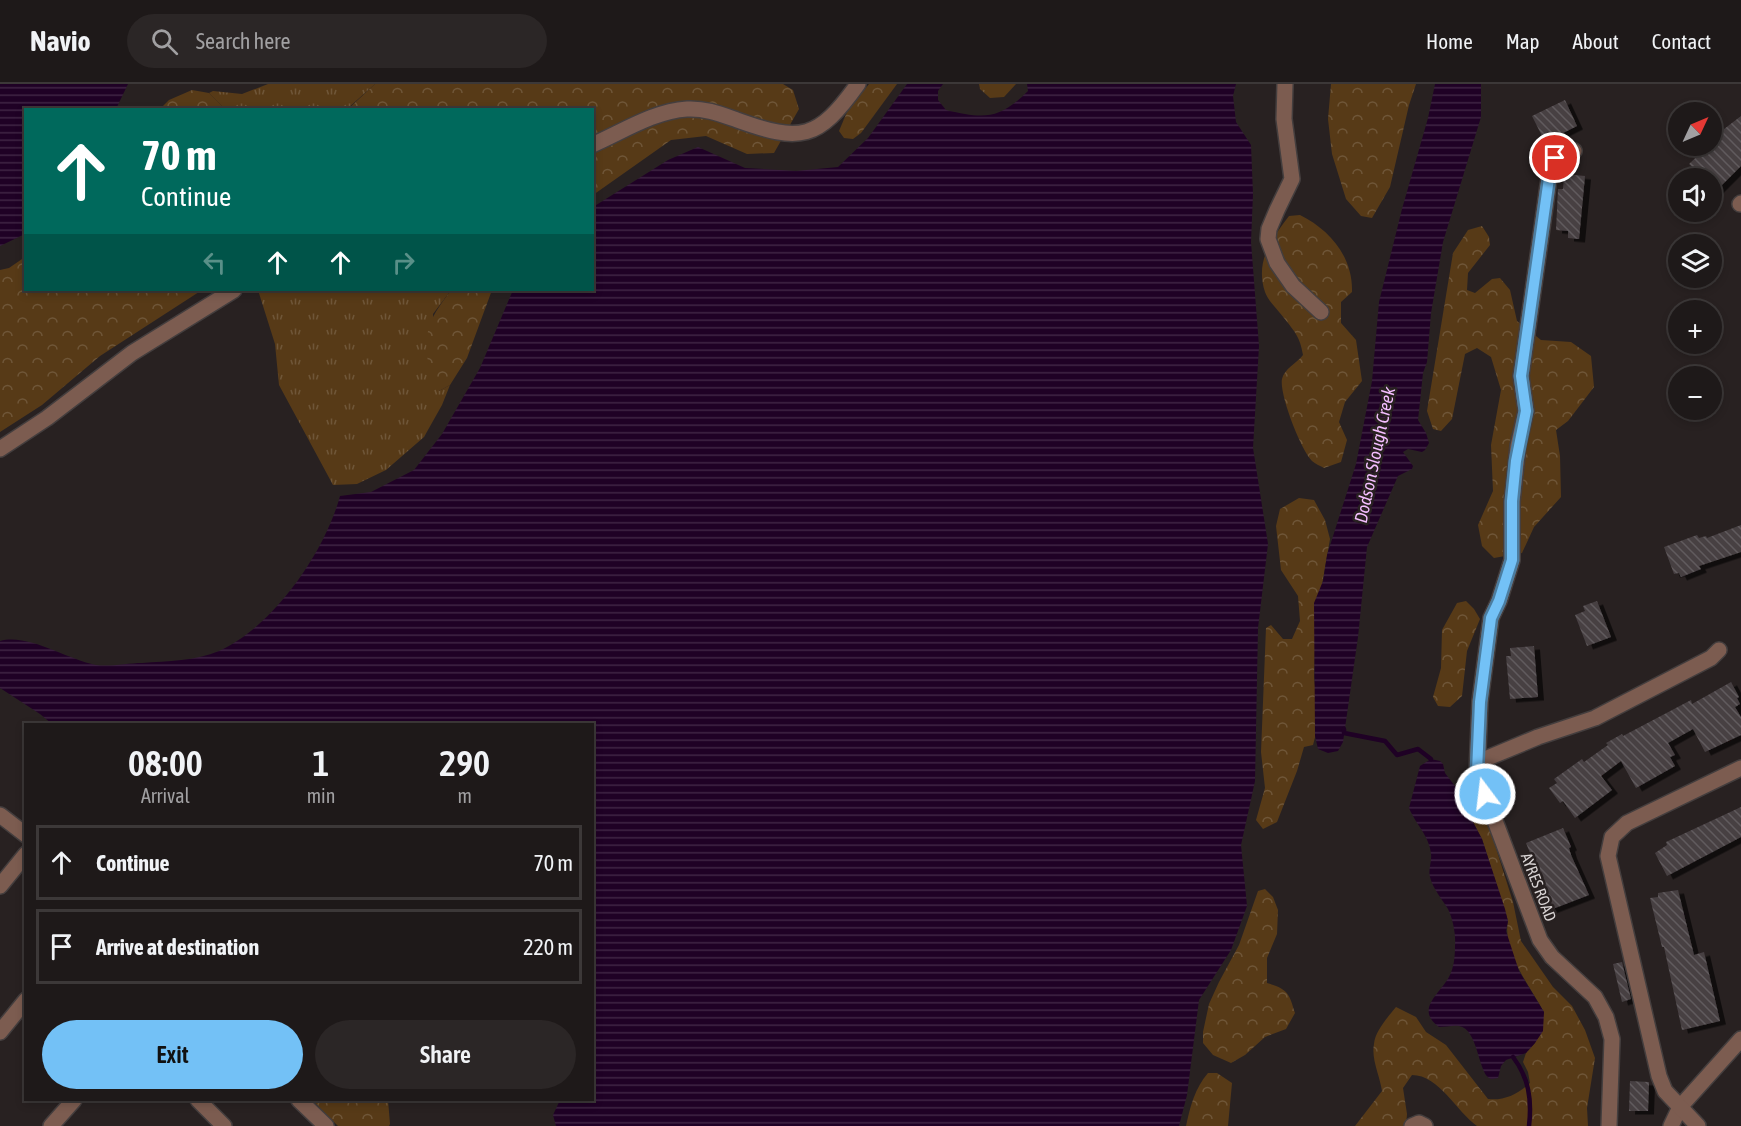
<!DOCTYPE html>
<meta charset="utf-8">
<style>
:root{--surface:#1e1919;--page:#2b2626;--text:#f1f3f6;--muted:#a1a0a2;--line:#3c3838;--accent:#73c1f6}
body{margin:0;font-family:"Asap Condensed",sans-serif;background:var(--page);color:var(--text);height:100vh;display:flex;flex-direction:column;font-size:22px;white-space:nowrap}
*{box-sizing:border-box;margin:0}
p{font-size:20px;color:var(--muted)}
.icon{flex:none;width:33px;height:33px;fill:none;stroke:currentColor;stroke-width:2;stroke-linecap:round;stroke-linejoin:round}
.map{position:relative;flex:1;overflow:hidden}
.drawer{position:absolute;left:24px;top:639px;width:570px;height:378px;display:flex;flex-direction:column;background:var(--surface);border-radius:0px;box-shadow:0 3px 9px #0003,0 0 0 2px var(--line)}
.drawer>*{flex:none}
.top-card{position:absolute;left:24px;top:24px;width:570px;height:183px;border-radius:0px;box-shadow:0 3px 9px #0003,0 0 0 2px var(--line);background:#00695c;color:#fff;overflow:hidden}
.needle{width:39px;rotate:46deg}
.controls{position:absolute;left:1668px;top:18px;display:grid;gap:12px}
.controls a{display:grid;place-items:center;width:54px;height:54px;border-radius:50%;background:var(--surface);box-shadow:0 3px 9px #0003,0 0 0 2px var(--line);font-size:30px}
.pin{position:absolute;display:grid;place-items:center;width:51px;height:51px;color:#fff;margin:-26px;border:3px solid #fff;border-radius:50%;box-shadow:0 2px 6px #0007}
.me{position:absolute;width:66px;margin:-33px;rotate:345deg;stroke-linejoin:round;filter:drop-shadow(0 0 4px #0008)}
.turn{display:flex;align-items:center;gap:21px;height:126px;padding:0 18px;font-size:27px}
.turn .icon{width:78px;height:78px;stroke-width:2.5}
.turn b{display:block;font-size:42px;line-height:51px}
.lanes{display:flex;align-items:center;height:57px;padding:0 18px;background:#0003;justify-content:center;gap:30px;direction:ltr}
.lanes .off{opacity:.35}
.eta{display:flex;justify-content:space-evenly;align-items:center;height:102px;text-align:center}
.eta b{font-size:36px;font-weight:600;line-height:42px}
.primary-button{display:flex;gap:12px;margin-top:auto;padding:12px 18px}
.primary-button a{flex:1;height:69px;border-radius:36px;background:var(--accent);color:#111;font-size:24px;font-weight:600;line-height:69px;text-align:center}
.primary-button a+a{background:var(--page);color:var(--text)}
ul{padding:0;list-style:none}
li{display:flex;align-items:center;gap:18px;height:75px;margin:0 12px 9px;padding:0 6px;border:3px solid var(--line);border-radius:0px}
li div{flex:1}
li b{display:block;font-size:22px}
li em{font-style:normal}
header{display:flex;align-items:center;gap:36px;box-sizing:border-box;height:84px;padding:0 30px;background:var(--surface);border-bottom:2px solid var(--line)}
header strong{font-size:28px}
nav{display:flex;gap:33px;margin-inline-start:auto;font-size:21px}
.search{width:420px;height:54px;background:var(--page);display:flex;align-items:center;gap:15px;box-sizing:border-box;padding:0 21px;border-radius:33px;color:var(--muted);font-size:22px}
.map>svg:first-child{display:block}
</style>
<header>
<strong>Navio</strong>
<div class="search"><svg class="icon" aria-label="search" viewBox="0 0 24 24"><circle cx="10" cy="10" r="6"/><path d="M15 15l6 6"/></svg>Search here</div>
<nav><a>Home</a><a>Map</a><a>About</a><a>Contact</a></nav>
</header>
<div class="map">
<svg width="1741" height="1042" viewBox="0 0 1741 1042">
<defs>
<pattern id="grass-tufts" width="24" height="20" patternUnits="userSpaceOnUse" patternTransform="scale(1.5)"><rect width="24" height="20" fill="#573a17"/><path d="M3 7l-1-3M5 7V3M7 7l1-3M15 17l-1-3M17 17v-4M19 17l1-3" fill="none" stroke="#6f5638"/></pattern>
<pattern id="forest-crowns" width="20" height="18" patternUnits="userSpaceOnUse" patternTransform="scale(1.5)"><rect width="20" height="18" fill="#573a17"/><path d="M2 6a3 3 0 1 1 6 0M12 15a3 3 0 1 1 6 0" fill="none" stroke="#6f5638"/></pattern>
<pattern id="water-rules" width="6" height="5" patternUnits="userSpaceOnUse" patternTransform="scale(1.5)"><rect width="6" height="5" fill="#1f0125"/><path d="M0 2.5h6" fill="none" stroke="#3f2544"/></pattern>
<pattern id="building-back-hatch" width="6" height="6" patternUnits="userSpaceOnUse" patternTransform="scale(1.5)"><rect width="6" height="6" fill="#474043"/><path d="M-1 5l2 2M0 0l6 6M5-1l2 2" fill="none" stroke="#615b5d"/></pattern>
<filter id="shadow"><feDropShadow dx="6" dy="3.5" stdDeviation="0" flood-color="#0009"/></filter>
</defs>
<rect width="100%" height="100%" fill="#282121"/>
<g fill="url(#grass-tufts)">
<polygon points="268,0 375,0 347,25 225,25 209,9 213,7 242,10"/>
<polygon points="979,0 1016,0 1004,13 990,14 980,5"/>
<polygon points="258,206 451,206 433,230 439,307 450,301 442,321 424,353 386,386 357,400 333,401 279,301 275,260"/>
</g>
<g fill="url(#forest-crowns)">
<polygon points="375,0 783,0 793,6 799,25 774,69 747,70 706,52 671,56 593,111 592,26 347,26"/>
<polygon points="869,0 897,0 861,49 853,55 844,54 839,47 847,28"/>
<polygon points="1331,0 1416,0 1409,21 1390,103 1372,134 1361,132 1346,115 1332,70 1328,35"/>
<polygon points="192,6 209,9 225,25 160,25 169,16"/>
<path d="M1300 131C1330 146 1353 173 1352 208L1341 218V239L1356 256 1362 297 1345 318 1339 338 1347 356 1341 378 1324 384C1321 382 1315 380 1312 377 1301 366 1279 310 1282 295 1284 285 1297 279 1303 271 1300 253 1295 248 1284 234 1279 227 1268 217 1265 208 1255 177 1271 156 1289 132Z"/>
<polygon points="1482,142 1489,153 1490,161 1468,189 1467,206 1475,209 1492,195 1500,194 1510,206 1517,237 1541,256 1571,258 1591,272 1594,303 1568,337 1556,346 1560,372 1561,413 1534,443 1522,469 1494,474 1482,462 1478,441 1493,407 1491,361 1501,306 1491,273 1477,264 1465,270 1452,335 1441,347 1433,345 1427,327 1453,169 1468,146"/>
<polygon points="25,173 26,206 202,206 100,272 42,321 0,348 0,186 9,184"/>
<path d="M451 206H492L467 274 450 301 439 307C430 298 430 290 428 278 423 244 432 232 451 206Z"/>
<polygon points="1299,414 1314,416 1325,436 1330,455 1316,535 1314,593 1319,638 1313,661 1304,663 1297,687 1277,738 1263,745 1256,736 1265,704 1261,668 1266,544 1271,541 1283,555 1292,555 1300,537 1298,512 1281,486 1276,442 1280,425"/>
<polygon points="1466,517 1474,525 1480,535 1467,567 1462,612 1450,623 1438,622 1433,613 1441,584 1442,546 1457,519"/>
<path d="M1467 709 1483 723 1513 818 1521 857 1553 903 1572 922 1585 946 1595 974 1587 1024 1588 1042H1477C1457 1028 1439 991 1412 991L1403 1004 1407 1030 1406 1042H1355L1382 1007C1380 992 1371 975 1374 960 1375 947 1388 933 1396 923L1416 933 1426 948 1446 961 1488 1015C1504 1017 1518 1010 1530 999L1528 988 1523 978 1526 969 1535 959 1544 928C1530 902 1502 868 1508 837L1482 755 1465 723 1461 710Z"/>
<path d="M1265 805 1273 813 1278 826 1277 850 1267 874V899C1288 905 1289 909 1295 929L1286 945 1265 953 1245 971 1231 979 1213 971 1203 959V948L1209 920 1219 898 1239 861 1258 807Z"/>
<path d="M1208 989H1217L1232 999 1228 1042H1186C1190 1023 1195 1004 1208 989Z"/>
<polygon points="312,1016 388,1016 390,1040 389,1042 338,1042"/>
</g>
<g fill="url(#water-rules)">
<polygon points="0,0 128,0 116,25 26,26 25,150 0,162"/>
<path d="M907 0H943L938 7V16L946 26C984 35 999 36 1028 7L1027 0H1236L1233 12 1236 38 1251 61 1253 110 1251 158 1259 262 1253 364 1268 460 1258 544 1255 697 1241 761 1247 822 1231 866 1199 916 1187 1011 1179 1042H556L553 1031 560 1016H592V640H52L40 630 0 604V557C28 549 66 575 96 581 110 583 128 579 142 579 167 577 196 577 219 567 273 543 325 468 340 412L371 408 414 386 442 350 480 284 513 206H592L593 123 668 76 698 63 745 84 796 87 838 83 868 54Z"/>
<polygon points="1435,0 1481,0 1481,33 1443,158 1431,229 1427,278 1423,289 1418,336 1426,349 1429,359 1425,366 1422,368 1408,365 1403,368 1413,382 1412,385 1398,392 1367,463 1358,553 1343,658 1338,667 1328,669 1318,665 1315,652 1314,519 1323,497 1327,471 1356,380 1372,297 1379,218 1402,125 1428,34"/>
<path d="M1431 675 1440 677 1443 680 1445 689 1461 710 1465 723 1482 755 1505 825 1508 837 1506 847 1519 887 1544 928 1543 947 1535 959 1526 969 1506 976 1501 982 1498 994C1495 994 1492 996 1489 994 1478 987 1478 945 1459 942 1453 941 1445 943 1439 943 1415 925 1439 911 1449 893 1454 884 1455 872 1455 862 1456 851 1453 835 1448 825 1442 815 1433 805 1430 793 1428 785 1432 778 1431 770 1430 753 1415 739 1409 724L1420 682Z"/>
</g>
<g fill="none" stroke-linecap="round" stroke-linejoin="round">
<g stroke="#1f0125" stroke-width="4.5">
<polyline points="1344,645 1344,649 1385,657 1397,671 1418,665 1431,675"/>
<path d="M1513 973C1529 994 1532 1016 1529 1042"/>
</g>
</g>
<g fill="url(#building-back-hatch)" filter="url(#shadow)">
<polygon points="1565,16 1577,42 1545,58 1532,32"/>
<polygon points="1741,32 1741,82 1712,111 1712,94 1704,94 1689,80 1708,62 1712,62 1712,58 1716,54 1715,52"/>
<polygon points="1564,90 1585,92 1579,155 1568,154 1568,147 1556,146 1558,105 1563,105"/>
<polygon points="1741,441 1741,468 1699,482 1701,485 1681,493 1679,489 1674,490 1664,463 1697,451 1699,454 1706,452 1707,454"/>
<polygon points="1597,517 1611,553 1587,562 1575,531 1585,527 1583,522"/>
<polygon points="1534,562 1538,613 1510,615 1506,572 1511,572 1510,564"/>
<polygon points="1731,598 1739,613 1737,614 1740,620 1735,623 1741,633 1741,651 1705,668 1693,645 1668,659 1675,671 1670,673 1675,682 1636,704 1621,677 1601,692 1612,706 1575,734 1563,717 1560,719 1549,704 1557,699 1554,695 1582,675 1584,678 1608,661 1606,659 1622,650 1623,652 1691,616 1692,620"/>
<polygon points="1741,723 1741,753 1667,792 1655,769 1667,761 1666,758"/>
<polygon points="1563,744 1571,763 1569,764 1571,771 1589,811 1550,826 1542,807 1545,806 1526,759"/>
<polygon points="1678,806 1694,871 1704,868 1720,937 1682,946 1664,863 1662,863 1650,814 1658,813 1658,809"/>
<polygon points="1622,878 1631,915 1622,918 1613,880"/>
<polygon points="1630,997 1649,998 1648,1027 1629,1027"/>
</g>
<g fill="none" stroke-linecap="round" stroke-linejoin="round">
<defs>
<g id="minor">
<polyline points="1285,0 1284,35 1292,95 1277,126 1269,145 1268,155 1277,179 1293,202 1321,228"/>
<path d="M592 61C622 48 654 27 687 25 705 24 720 30 737 36 801 59 818 56 858 0"/>
<polyline points="1574,67 1555,74 1551,80 1521,292 1526,327 1518,362 1512,418 1512,476 1499,517 1491,534 1480,617 1477,689 1540,856 1552,873 1595,913 1606,933 1612,955 1609,1042"/>
<polyline points="1740,120 1741,119"/>
<polyline points="0,365 47,334 132,269 234,206"/>
<polyline points="1478,678 1538,653 1595,634 1711,574 1719,566"/>
<polyline points="0,731 26,751"/>
<polyline points="0,802 26,770"/>
<polyline points="0,948 26,916"/>
<polyline points="198,1016 224,1042"/>
<polyline points="299,1016 326,1042"/>
<polyline points="51,1042 74,1016"/>
<polyline points="1412,1042 1419,1039 1425,1042"/>
<polyline points="1671,1042 1680,1023 1741,955"/>
<polyline points="1698,1042 1665,1007 1659,992 1608,772 1612,753 1627,739 1741,684"/>
</g>
</defs>
<use href="#minor" stroke="#443e3e" stroke-width="18"/>
<use href="#minor" stroke="#7c5c50" stroke-width="15"/>
</g>
<g fill="none" stroke-linecap="round" stroke-linejoin="round">
<defs>
<polyline id="route" points="1485,710 1477,688 1480,618 1491,534 1499,517 1512,476 1512,417 1516,377 1526,327 1521,292 1551,80 1555,74"/>
</defs>
<use href="#route" stroke="#4b7da0" stroke-width="15"/>
<use href="#route" stroke="#73c1f6" stroke-width="10"/>
</g>
<g text-anchor="middle" stroke-width="5" stroke-linejoin="round" paint-order="stroke">
<g font-size="16" fill="#d9d4d4" stroke="#282121">
<text transform="translate(1539 803) rotate(69)" y="6">AYRES ROAD</text>
</g>
<g font-size="18" font-style="italic" fill="#f4beff" stroke="#282121">
<text transform="translate(1375 371) rotate(-78)" y="6">Dodson Slough Creek</text>
</g>
</g>
</svg>
<div class="controls">
<a><svg class="needle" viewBox="-14 -14 28 28"><path d="M0-13l5 13h-10z" fill="#e53935"/><path d="M0 13l5-13h-10z" fill="#a1a0a2"/></svg></a>
<a><svg class="icon" aria-label="sound" viewBox="0 0 24 24"><path d="M4 9h4l5-4v14l-5-4H4zM17 9q2 3 0 6"/></svg></a>
<a><svg class="icon" aria-label="layers" viewBox="0 0 24 24"><path d="M12 4l9 5-9 5-9-5zM3 14l9 5 9-5"/></svg></a>
<a>+</a>
<a>−</a>
</div>
<div class="pin" style="left:1555px;top:74px;background:#d93025"><svg class="icon" aria-label="arrive" viewBox="0 0 24 24"><path d="M6 21V4h12l-3 4 3 4H6"/></svg></div>
<svg class="me" style="left:1485px;top:710px" viewBox="-20 -20 40 40"><circle r="17" fill="#73c1f6" stroke="#fff" stroke-width="3"/><path d="M0-11L8 9 0 5-8 9z" fill="#fff"/></svg>
<div class="top-card">
<div class="turn"><svg class="icon" aria-label="ahead" viewBox="0 0 24 24"><path d="M12 20V5M6 11l6-6 6 6"/></svg><div><b>70 m</b>Continue</div></div>
<div class="lanes"><svg class="icon off" aria-label="left" viewBox="0 0 24 24"><path d="M17 20v-9H6M10 6l-5 5 5 5"/></svg><svg class="icon" aria-label="ahead" viewBox="0 0 24 24"><path d="M12 20V5M6 11l6-6 6 6"/></svg><svg class="icon" aria-label="ahead" viewBox="0 0 24 24"><path d="M12 20V5M6 11l6-6 6 6"/></svg><svg class="icon off" aria-label="right" viewBox="0 0 24 24"><path d="M7 20v-9h11M14 6l5 5-5 5"/></svg></div>
</div>
<section class="drawer">
<div class="eta">
<div><b>08:00</b><p>Arrival</p></div>
<div><b>1</b><p>min</p></div>
<div><b>290</b><p>m</p></div>
</div>
<ul>
<li><svg class="icon" aria-label="ahead" viewBox="0 0 24 24"><path d="M12 20V5M6 11l6-6 6 6"/></svg><div><b>Continue</b></div><em>70 m</em></li>
<li><svg class="icon" aria-label="arrive" viewBox="0 0 24 24"><path d="M6 21V4h12l-3 4 3 4H6"/></svg><div><b>Arrive at destination</b></div><em>220 m</em></li>
</ul>
<div class="primary-button"><a>Exit</a><a>Share</a></div>
</section>
</div>
